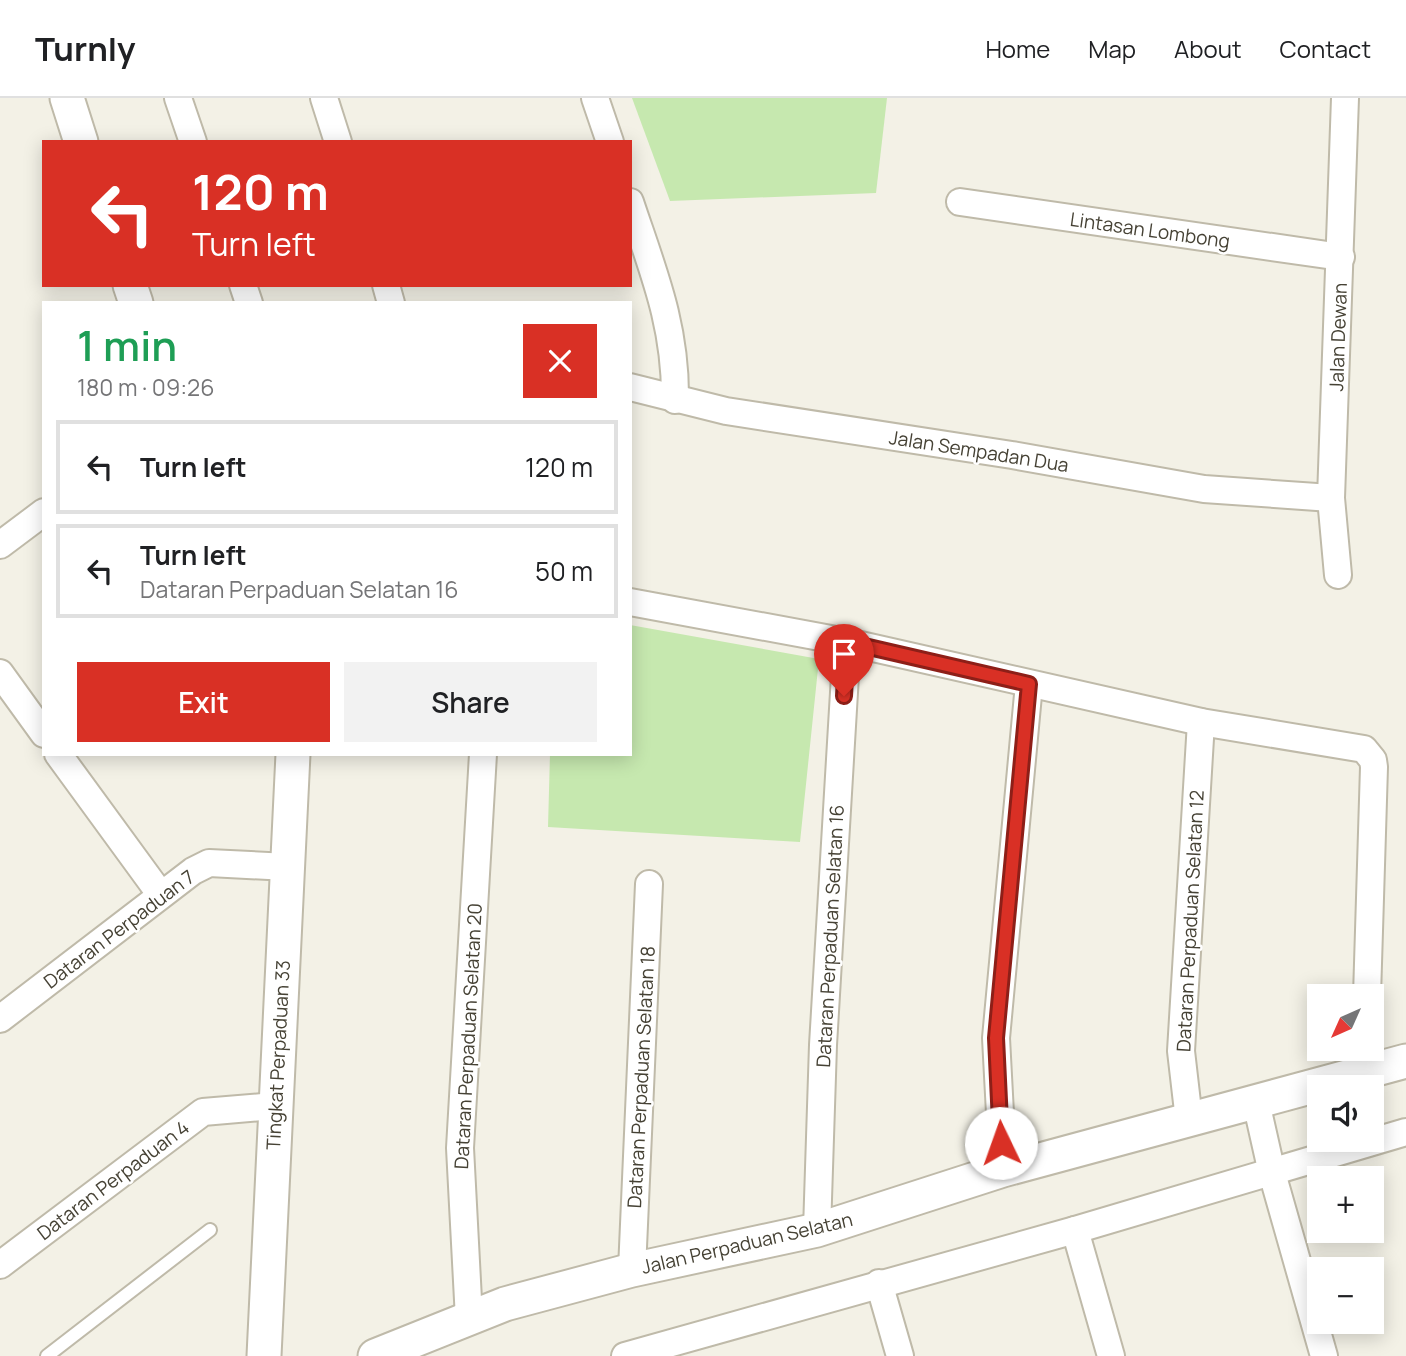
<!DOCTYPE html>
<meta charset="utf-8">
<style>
:root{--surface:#fff;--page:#f2f2f2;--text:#202124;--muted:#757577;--line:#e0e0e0;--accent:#d93025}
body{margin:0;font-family:Manrope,sans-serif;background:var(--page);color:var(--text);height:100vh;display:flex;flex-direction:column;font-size:26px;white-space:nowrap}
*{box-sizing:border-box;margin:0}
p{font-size:23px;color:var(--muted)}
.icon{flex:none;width:38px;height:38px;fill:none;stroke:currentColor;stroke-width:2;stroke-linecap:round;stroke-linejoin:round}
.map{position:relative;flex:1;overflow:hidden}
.drawer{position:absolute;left:42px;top:203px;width:590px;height:455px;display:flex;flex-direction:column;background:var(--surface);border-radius:0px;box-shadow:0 4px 18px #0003}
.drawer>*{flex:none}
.hud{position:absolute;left:42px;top:42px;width:590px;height:147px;border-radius:0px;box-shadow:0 4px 18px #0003;background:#d93025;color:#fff;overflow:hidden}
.needle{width:46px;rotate:225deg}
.controls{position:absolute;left:1307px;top:886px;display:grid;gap:14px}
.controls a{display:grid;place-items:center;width:77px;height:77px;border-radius:0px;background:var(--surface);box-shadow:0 4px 18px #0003;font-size:35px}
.pin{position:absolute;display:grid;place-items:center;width:60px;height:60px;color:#fff;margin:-72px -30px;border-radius:50% 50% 50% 0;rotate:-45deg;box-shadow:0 0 7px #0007}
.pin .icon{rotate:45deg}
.me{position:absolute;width:77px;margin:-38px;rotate:357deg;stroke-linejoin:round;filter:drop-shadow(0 0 5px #0008)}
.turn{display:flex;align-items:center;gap:24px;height:147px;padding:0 35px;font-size:32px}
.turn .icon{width:91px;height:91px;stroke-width:2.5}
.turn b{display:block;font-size:49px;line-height:60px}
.round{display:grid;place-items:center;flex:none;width:74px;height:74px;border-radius:0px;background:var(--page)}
.overview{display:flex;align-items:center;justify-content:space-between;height:119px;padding:0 35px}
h1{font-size:42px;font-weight:600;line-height:52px;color:#1e9e55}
.cta{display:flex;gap:14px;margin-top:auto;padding:14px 35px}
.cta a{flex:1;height:80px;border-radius:0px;background:var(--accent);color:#fff;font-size:28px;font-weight:600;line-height:80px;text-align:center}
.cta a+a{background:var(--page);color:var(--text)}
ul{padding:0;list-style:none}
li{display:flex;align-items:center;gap:21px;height:94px;margin:0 14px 10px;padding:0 21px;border:4px solid var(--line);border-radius:0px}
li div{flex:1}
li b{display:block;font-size:26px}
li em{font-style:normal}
header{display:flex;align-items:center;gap:42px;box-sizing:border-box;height:98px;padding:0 35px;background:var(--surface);border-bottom:2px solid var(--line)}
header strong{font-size:33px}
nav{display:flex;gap:38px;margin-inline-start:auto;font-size:24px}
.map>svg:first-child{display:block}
</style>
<header>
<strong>Turnly</strong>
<nav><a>Home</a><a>Map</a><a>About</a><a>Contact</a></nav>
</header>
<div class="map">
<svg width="1406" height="1258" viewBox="0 0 1406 1258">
<rect width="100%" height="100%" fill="#f3f1e6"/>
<g fill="#c6e8af">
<polygon points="632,0 887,0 876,95 670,103"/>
<polygon points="630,527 819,561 800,744 548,729 550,656 630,656"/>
</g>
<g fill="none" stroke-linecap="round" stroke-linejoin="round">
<defs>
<polyline id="service" points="47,1258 210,1132"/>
<g id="minor">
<polyline points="178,0 193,44"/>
<polyline points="324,0 338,44"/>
<polyline points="595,0 610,44"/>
<path d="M630 104C653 173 676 227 675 302"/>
<polyline points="960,104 1341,159"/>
<polyline points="243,187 249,205"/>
<polyline points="386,187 391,205"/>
<polyline points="630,289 726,313 1012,357 1204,391 1331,400"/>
<polyline points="0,447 44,414"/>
<polyline points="1338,477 1331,400 1345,0"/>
<polyline points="630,504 847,544 1201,624 1364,651 1373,662 1374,669 1367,898"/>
<polyline points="0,575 44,636"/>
<polyline points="58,656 161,797"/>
<polyline points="0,921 193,773 209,765 288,769"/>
<polyline points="1256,1004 1272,1075 1324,1258"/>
<polyline points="1189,1022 1181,953 1201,624"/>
<polyline points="1003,1072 996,940 1029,586"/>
<polyline points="817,1132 823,947 847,544"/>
<polyline points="1075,1132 1111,1258"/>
<polyline points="0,1167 203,1014 274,1008"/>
<polyline points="632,1172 649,786"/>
<polyline points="879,1185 900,1258"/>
<polyline points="469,1221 460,1050 483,656"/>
<polyline points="625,1258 1075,1132 1406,1034"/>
</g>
<g id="tertiary">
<polyline points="67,0 81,44"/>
<polyline points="130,187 136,205"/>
<polyline points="264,1258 293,656"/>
<polyline points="375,1258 505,1206 632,1172 817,1132 1003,1072 1406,963"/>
</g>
</defs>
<use href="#service" stroke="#bfbaa9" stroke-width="16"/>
<use href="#minor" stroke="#bfbaa9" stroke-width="30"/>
<use href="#tertiary" stroke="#bfbaa9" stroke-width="37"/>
<use href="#service" stroke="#fff" stroke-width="12"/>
<use href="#minor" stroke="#fff" stroke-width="26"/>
<use href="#tertiary" stroke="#fff" stroke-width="33"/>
</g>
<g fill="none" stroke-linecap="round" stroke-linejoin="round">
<defs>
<polyline id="route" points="844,598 847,544 1029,586 996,940 1001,1045"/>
</defs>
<use href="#route" stroke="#8d1f18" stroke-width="18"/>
<use href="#route" stroke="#d93025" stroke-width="12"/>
</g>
<g text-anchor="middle" stroke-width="5" stroke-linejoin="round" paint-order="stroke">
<g font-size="19" fill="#464235" stroke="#fff">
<text transform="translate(1150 132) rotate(8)" y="7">Lintasan Lombong</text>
<text transform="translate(1338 239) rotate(-88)" y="7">Jalan Dewan</text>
<text transform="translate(979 353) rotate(9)" y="7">Jalan Sempadan Dua</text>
<text transform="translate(1190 823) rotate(-87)" y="7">Dataran Perpaduan Selatan 12</text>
<text transform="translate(119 831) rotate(-37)" y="7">Dataran Perpaduan 7</text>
<text transform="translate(830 838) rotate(-87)" y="7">Dataran Perpaduan Selatan 16</text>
<text transform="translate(468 938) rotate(-87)" y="7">Dataran Perpaduan Selatan 20</text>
<text transform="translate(278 957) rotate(-87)" y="7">Tingkat Perpaduan 33</text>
<text transform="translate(641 979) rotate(-87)" y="7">Dataran Perpaduan Selatan 18</text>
<text transform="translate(113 1082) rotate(-37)" y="7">Dataran Perpaduan 4</text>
<text transform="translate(747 1145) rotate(-13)" y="7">Jalan Perpaduan Selatan</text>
</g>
</g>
</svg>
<div class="controls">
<a><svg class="needle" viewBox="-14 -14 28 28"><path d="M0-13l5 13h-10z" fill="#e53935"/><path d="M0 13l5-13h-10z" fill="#757577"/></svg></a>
<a><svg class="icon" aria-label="sound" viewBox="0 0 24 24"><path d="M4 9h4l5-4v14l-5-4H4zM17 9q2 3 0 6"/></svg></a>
<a>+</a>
<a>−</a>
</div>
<div class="pin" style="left:844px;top:598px;background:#d93025"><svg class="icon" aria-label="arrive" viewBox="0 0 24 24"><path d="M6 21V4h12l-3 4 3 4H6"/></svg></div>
<svg class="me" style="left:1001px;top:1045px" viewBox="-20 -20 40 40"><circle r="19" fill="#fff"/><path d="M0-13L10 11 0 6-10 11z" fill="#d93025"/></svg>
<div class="hud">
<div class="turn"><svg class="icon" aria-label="left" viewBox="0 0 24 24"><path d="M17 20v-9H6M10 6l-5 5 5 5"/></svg><div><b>120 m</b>Turn left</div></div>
</div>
<section class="drawer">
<div class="overview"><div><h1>1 min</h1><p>180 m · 09:26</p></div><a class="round" style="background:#d93025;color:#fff"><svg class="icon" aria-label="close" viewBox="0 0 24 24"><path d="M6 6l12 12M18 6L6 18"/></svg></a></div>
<ul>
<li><svg class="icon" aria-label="left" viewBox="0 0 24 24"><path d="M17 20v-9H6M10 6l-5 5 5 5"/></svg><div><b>Turn left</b></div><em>120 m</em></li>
<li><svg class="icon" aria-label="left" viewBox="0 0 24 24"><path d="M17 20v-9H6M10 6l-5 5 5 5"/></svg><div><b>Turn left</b><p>Dataran Perpaduan Selatan 16</p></div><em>50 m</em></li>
</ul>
<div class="cta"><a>Exit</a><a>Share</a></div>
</section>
</div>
